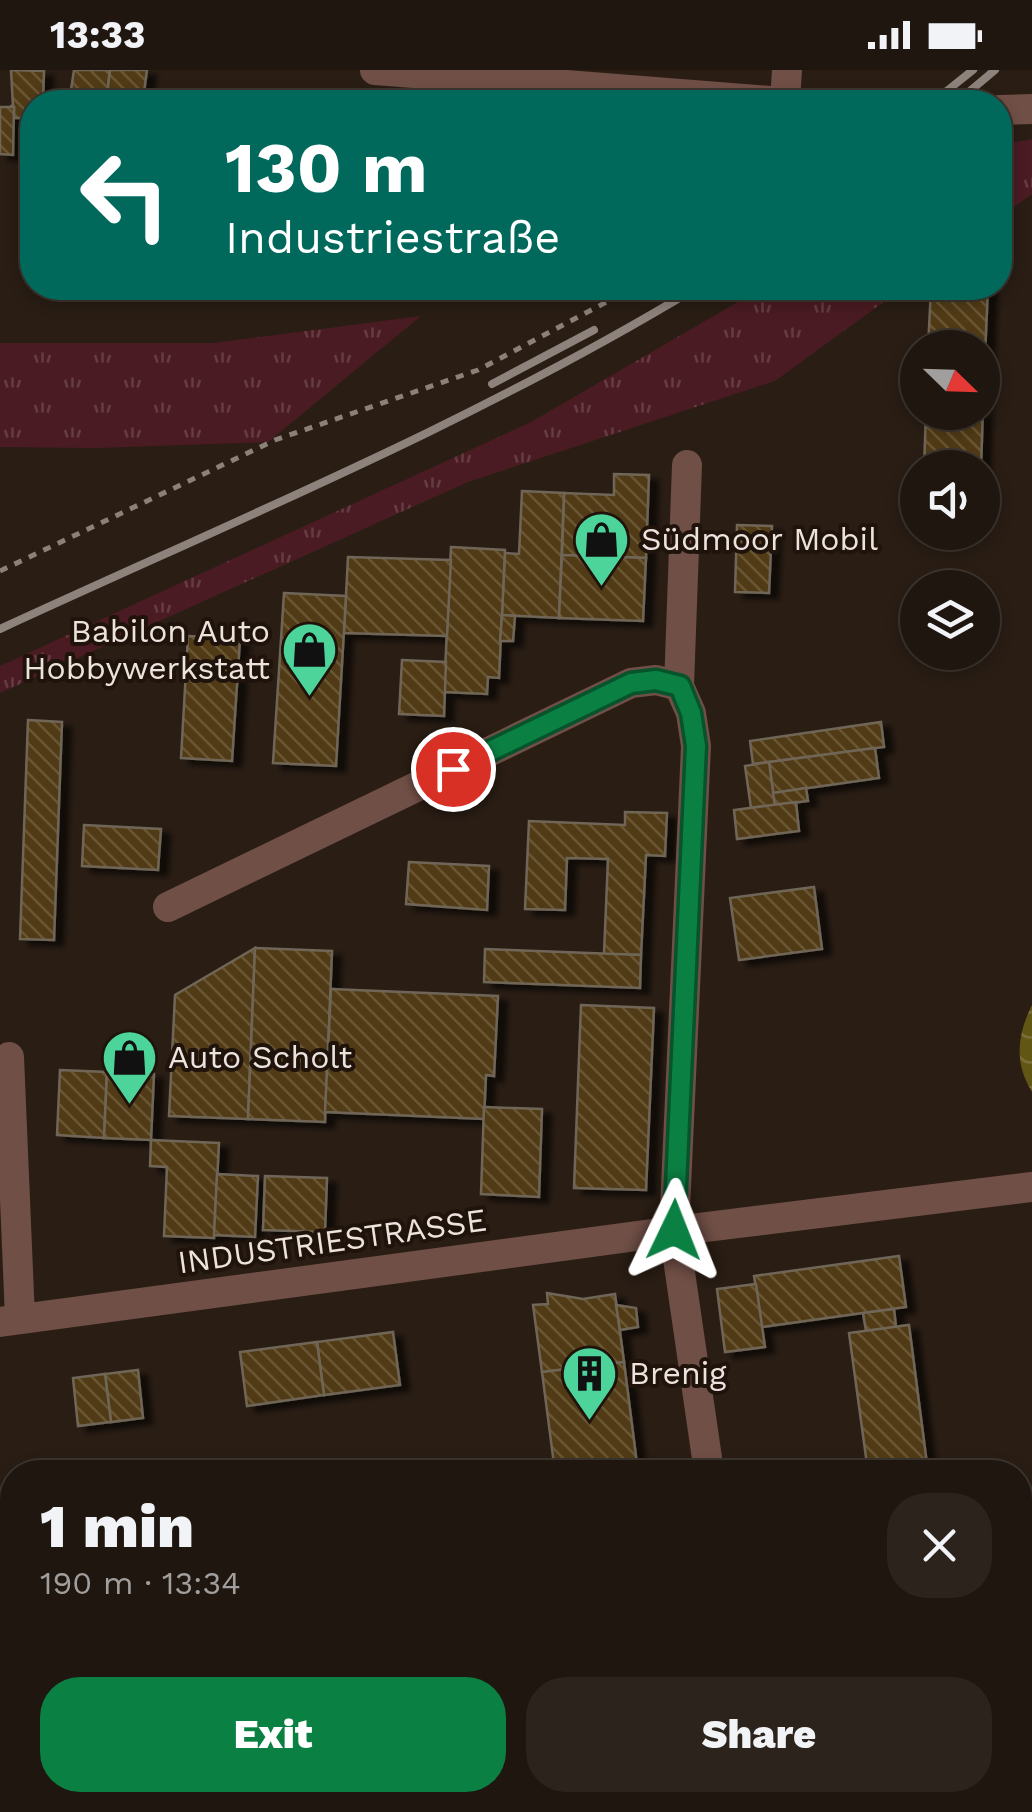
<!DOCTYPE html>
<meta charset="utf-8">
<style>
:root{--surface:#1f160f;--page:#2c231d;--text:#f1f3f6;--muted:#a19f9e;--line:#3c352f;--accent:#0b8043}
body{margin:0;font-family:"Work Sans",sans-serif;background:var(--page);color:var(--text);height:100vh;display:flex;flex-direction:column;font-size:38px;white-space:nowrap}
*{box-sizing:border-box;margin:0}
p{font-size:32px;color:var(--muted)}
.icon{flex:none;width:55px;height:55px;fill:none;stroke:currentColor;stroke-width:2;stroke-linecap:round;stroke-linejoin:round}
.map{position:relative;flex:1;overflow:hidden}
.details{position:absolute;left:0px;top:1390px;width:1032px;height:352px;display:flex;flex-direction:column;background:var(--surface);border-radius:40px 40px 0 0;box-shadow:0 5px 15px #0003,0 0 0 2px var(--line)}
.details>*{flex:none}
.banner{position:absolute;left:20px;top:20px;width:992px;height:210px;border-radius:40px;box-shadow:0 5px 15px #0003,0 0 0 2px var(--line);background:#00695c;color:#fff;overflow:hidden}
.needle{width:65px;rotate:113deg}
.fabs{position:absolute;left:900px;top:260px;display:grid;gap:20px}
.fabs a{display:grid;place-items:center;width:100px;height:100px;border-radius:50%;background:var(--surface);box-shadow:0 5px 15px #0003,0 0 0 2px var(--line);font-size:50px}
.pin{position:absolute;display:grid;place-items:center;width:85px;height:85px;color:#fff;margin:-42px;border:5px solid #fff;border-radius:50%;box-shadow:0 2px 10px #0007}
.me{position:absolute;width:110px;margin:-55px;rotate:2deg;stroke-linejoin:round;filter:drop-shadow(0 0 8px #0008)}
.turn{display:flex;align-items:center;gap:35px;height:210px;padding:0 40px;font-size:45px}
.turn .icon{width:130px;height:130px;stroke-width:2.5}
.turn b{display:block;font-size:70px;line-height:85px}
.round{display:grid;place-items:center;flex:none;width:105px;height:105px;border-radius:40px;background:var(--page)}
.overview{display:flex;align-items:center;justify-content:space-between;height:170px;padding:0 40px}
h1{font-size:60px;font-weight:800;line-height:75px}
.cta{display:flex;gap:20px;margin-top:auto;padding:20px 40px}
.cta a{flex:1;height:115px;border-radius:40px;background:var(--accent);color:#fff;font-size:40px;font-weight:800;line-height:115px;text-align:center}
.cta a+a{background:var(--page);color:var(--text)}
.status{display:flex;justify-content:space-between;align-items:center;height:70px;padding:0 50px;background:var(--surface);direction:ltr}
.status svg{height:28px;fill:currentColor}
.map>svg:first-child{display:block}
</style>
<div class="status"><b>13:33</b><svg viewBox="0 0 49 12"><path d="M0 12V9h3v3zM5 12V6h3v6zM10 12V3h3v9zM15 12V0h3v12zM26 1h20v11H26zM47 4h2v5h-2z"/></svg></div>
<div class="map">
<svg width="1032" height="1742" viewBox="0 0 1032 1742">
<defs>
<pattern id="grass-tufts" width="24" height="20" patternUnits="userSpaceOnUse" patternTransform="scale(2.5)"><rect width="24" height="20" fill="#4a1b22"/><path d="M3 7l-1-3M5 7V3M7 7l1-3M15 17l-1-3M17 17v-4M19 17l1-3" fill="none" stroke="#643c42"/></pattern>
<pattern id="water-waves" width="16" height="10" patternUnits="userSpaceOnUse" patternTransform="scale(2.5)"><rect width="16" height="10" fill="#625615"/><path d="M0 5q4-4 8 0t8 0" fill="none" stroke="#796e37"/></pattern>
<pattern id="building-back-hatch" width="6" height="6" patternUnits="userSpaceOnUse" patternTransform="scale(2.5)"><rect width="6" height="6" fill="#513b14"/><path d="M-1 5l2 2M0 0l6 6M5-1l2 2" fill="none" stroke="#6a5736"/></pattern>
<filter id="shadow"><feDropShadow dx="9" dy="5.5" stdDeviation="2.5" flood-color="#0009"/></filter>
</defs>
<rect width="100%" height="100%" fill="#291d14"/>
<g fill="url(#grass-tufts)">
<polygon points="1032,69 1032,124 1000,147 1000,75"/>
<polygon points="762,218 903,218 775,311 468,412 0,623 0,596 531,352"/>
<polygon points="421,246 268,372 96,378 0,377 0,273 213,273"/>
</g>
<path fill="url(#water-waves)" d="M1032 935V1022C1014 993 1017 965 1032 935Z"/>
<g fill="url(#building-back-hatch)" stroke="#706658" stroke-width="2.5" filter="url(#shadow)">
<polygon points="11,0 44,1 43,32 32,32 32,48 14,48 14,37 10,36 13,36"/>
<polygon points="74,0 110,0 107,25 71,20"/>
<polygon points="110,0 147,0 143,30 107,25"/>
<polygon points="211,24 251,26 251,32 210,32"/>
<polygon points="0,37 14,37 13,85 0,84"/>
<polygon points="28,53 32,53 32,85 25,85"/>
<polygon points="931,218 988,218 984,306 982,278 928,278"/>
<polygon points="982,306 984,306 981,398 924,398 926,342 982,342"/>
<polygon points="614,404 649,405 646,488 562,485 564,423 614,425"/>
<polygon points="522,421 564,423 559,548 502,545 505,483 519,484"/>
<polygon points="737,455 772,456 769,523 735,522"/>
<polygon points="451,477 505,480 499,608 488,607 487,624 444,622"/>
<polygon points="562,485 646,488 643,551 559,548"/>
<polygon points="348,487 451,490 447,566 344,563"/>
<polygon points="284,523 346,526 336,696 273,693"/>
<polygon points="502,545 515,546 513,571 500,571"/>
<polygon points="188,566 240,569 232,691 181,688"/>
<polygon points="402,590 446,592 444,646 399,644"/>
<polygon points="28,650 62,652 54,870 20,869"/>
<polygon points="881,652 884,677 753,694 750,671"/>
<polygon points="875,678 879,708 773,723 769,692"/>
<polygon points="769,692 775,735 751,738 745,696"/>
<polygon points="806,718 808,731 775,735 773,723"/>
<polygon points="796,732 799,761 737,769 734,740"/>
<polygon points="625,742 667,743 665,786 646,785 641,885 604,884 608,789 567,788 565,840 525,839 529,751 625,755"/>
<polygon points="84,755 161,759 158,800 82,796"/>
<polygon points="409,792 489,796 487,840 406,834"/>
<polygon points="814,817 822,879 739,890 730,828"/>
<polygon points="255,878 248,1049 169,1046 175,925"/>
<polygon points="255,878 332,881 325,1052 248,1049"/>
<polygon points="485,879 641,885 640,918 484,912"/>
<polygon points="331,919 498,926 494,1006 486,1005 484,1049 325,1042"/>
<polygon points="581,935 654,938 646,1120 574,1118"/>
<polygon points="60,1000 107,1002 104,1068 57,1065"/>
<polygon points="107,1002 154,1004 151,1070 104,1068"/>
<polygon points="484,1037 542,1039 539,1127 481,1124"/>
<polygon points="151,1070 219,1073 214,1168 164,1166 167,1097 150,1096"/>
<polygon points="217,1104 258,1106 255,1167 214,1165"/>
<polygon points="265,1106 327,1108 325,1162 263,1160"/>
<polygon points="899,1186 906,1237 762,1257 754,1206"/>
<polygon points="756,1214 765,1277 725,1282 717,1219"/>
<polygon points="547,1223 583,1229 615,1224 624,1292 542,1302 533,1235 548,1234"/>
<polygon points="616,1235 636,1238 638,1257 620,1260"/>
<polygon points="894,1239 896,1257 866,1261 863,1243"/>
<polygon points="909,1255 928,1402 868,1402 849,1263"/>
<polygon points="393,1262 400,1315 324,1325 317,1272"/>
<polygon points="317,1272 324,1325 247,1336 240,1282"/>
<polygon points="624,1292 638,1402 555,1402 542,1302"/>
<polygon points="138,1300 143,1348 111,1352 105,1304"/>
<polygon points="105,1304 111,1352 78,1356 73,1308"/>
<polygon points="1032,1574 1032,1742 972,1742 971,1730 1020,1730 1020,1575"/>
<polygon points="124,1730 208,1730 209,1742 125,1742"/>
<polygon points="605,1730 825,1730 825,1732 748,1742 606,1742"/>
<polygon points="825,1730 863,1730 864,1742 827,1742"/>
<polygon points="930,1730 971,1730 972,1742 932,1742"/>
</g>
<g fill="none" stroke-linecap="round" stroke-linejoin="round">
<polyline stroke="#8b8179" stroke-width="5" stroke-dasharray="8 8" stroke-linecap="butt" points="0,501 275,370 478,300 633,218"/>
<g stroke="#704f46" stroke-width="30">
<polyline points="375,0 784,32"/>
<polyline points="785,32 787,0"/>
<polyline points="1000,40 1032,39"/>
<polyline points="687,395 679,616 691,643 696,676 674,1161 709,1402"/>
<polyline points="168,837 631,613 656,610 679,616"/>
<polyline points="9,987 20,1248"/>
<polyline points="0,1252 674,1161 1032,1117"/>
</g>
<g stroke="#8e837c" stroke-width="8">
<polyline points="964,26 995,0"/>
<polyline points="933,32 973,0"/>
<polyline points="492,314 594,260"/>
<path d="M0 559C234 451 475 352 696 218"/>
</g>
</g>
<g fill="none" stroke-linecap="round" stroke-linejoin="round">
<defs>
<polyline id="route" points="453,699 631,613 656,610 680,616 691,643 696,676 674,1160"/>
</defs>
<use href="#route" stroke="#07532c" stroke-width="25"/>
<use href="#route" stroke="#0b8043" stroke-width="18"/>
</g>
<defs>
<symbol id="shop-pin" viewBox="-11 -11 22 30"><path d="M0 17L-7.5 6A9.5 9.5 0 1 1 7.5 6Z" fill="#4cd49b" stroke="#1f130b"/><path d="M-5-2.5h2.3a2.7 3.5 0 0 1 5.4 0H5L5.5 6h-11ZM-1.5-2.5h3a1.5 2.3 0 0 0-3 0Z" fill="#111"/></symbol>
<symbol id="building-pin" viewBox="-11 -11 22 30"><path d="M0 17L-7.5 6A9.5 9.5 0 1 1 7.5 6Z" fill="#4cd49b" stroke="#1f130b"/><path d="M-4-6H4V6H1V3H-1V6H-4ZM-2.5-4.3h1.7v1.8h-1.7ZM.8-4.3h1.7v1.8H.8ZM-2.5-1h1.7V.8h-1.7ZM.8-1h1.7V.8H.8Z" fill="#111"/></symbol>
</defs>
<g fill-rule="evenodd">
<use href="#shop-pin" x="570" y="438" width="63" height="86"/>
<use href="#shop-pin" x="278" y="548" width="63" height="86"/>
<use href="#shop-pin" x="98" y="956" width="63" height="86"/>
<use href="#building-pin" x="558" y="1272" width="63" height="86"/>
</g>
<g text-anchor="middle" stroke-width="8" stroke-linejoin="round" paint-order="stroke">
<g font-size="32" fill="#ece3dd" stroke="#1f130b" text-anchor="start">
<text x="641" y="480">Südmoor Mobil</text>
<text x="270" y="572" text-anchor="end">Babilon Auto<tspan x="270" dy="37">Hobbywerkstatt</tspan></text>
<text x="168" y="998">Auto Scholt</text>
<text x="629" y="1314">Brenig</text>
</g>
<g font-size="32" fill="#ece3dd" stroke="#1f130b">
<text transform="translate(332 1171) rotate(-8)" y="11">INDUSTRIESTRASSE</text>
</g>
</g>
</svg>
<div class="fabs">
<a><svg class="needle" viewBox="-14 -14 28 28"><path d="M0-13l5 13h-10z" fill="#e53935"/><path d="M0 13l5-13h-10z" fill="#a19f9e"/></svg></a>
<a><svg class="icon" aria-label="sound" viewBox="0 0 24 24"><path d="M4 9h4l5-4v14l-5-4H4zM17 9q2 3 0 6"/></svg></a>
<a><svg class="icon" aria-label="layers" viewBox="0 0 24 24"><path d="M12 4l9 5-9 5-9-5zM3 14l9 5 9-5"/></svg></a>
</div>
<div class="pin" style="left:453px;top:699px;background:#d93025"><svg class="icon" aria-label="arrive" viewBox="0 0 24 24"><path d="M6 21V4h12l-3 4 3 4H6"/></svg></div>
<svg class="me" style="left:674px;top:1160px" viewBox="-20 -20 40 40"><path d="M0-17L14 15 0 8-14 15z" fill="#0b8043" stroke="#fff" stroke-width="4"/></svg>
<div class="banner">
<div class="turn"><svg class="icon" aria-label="left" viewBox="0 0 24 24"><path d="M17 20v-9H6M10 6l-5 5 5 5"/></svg><div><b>130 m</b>Industriestraße</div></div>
</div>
<section class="details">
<div class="overview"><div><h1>1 min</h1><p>190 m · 13:34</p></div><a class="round"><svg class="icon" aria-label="close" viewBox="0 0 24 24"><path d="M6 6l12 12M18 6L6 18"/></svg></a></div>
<div class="cta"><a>Exit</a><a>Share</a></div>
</section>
</div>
